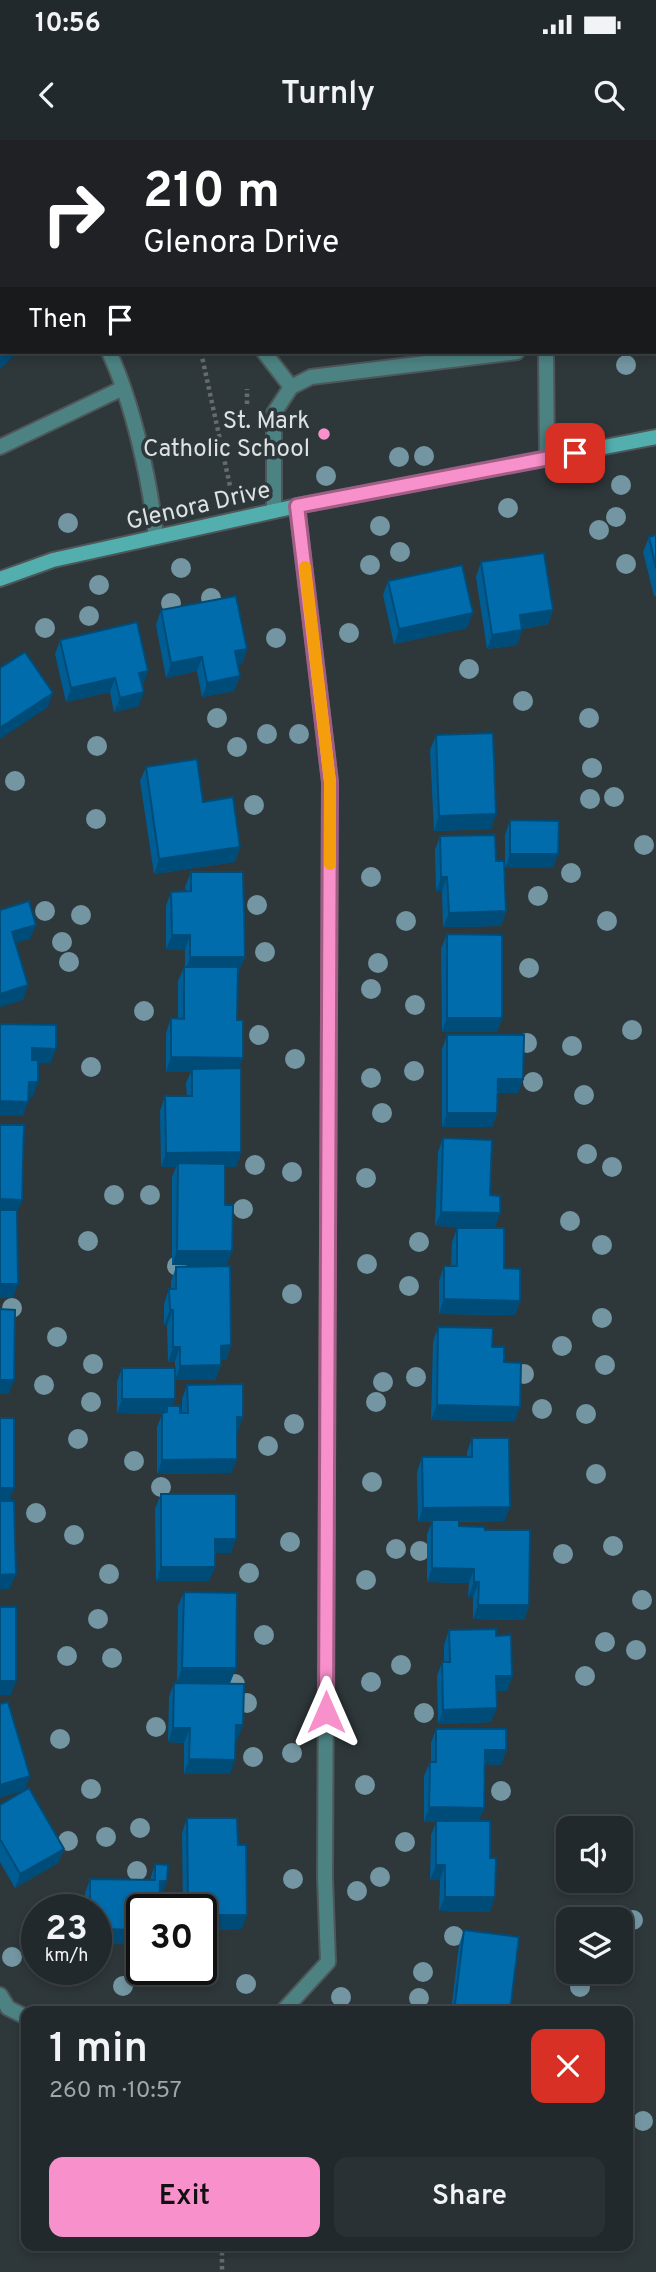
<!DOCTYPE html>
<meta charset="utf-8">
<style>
:root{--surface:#22292c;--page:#2a3134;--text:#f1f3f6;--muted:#a2a6a9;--line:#3f4548;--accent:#f890cb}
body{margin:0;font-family:Overpass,sans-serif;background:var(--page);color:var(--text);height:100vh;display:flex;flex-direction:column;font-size:26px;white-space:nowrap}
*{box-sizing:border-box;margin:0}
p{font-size:23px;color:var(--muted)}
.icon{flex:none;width:38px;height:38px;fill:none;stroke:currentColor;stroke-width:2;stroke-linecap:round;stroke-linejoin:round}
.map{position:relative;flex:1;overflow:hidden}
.sheet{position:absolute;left:21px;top:1866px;width:612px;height:245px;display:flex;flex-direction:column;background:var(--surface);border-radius:14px;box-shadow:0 4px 10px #0003,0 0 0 2px var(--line)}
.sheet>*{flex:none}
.banner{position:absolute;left:0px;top:0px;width:656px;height:214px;box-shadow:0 4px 10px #0003,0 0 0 2px var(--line);background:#202124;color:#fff;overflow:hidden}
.buttons{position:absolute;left:556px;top:1676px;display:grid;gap:14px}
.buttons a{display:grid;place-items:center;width:77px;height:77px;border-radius:14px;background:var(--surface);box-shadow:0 4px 10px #0003,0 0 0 2px var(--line);font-size:35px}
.speed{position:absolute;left:21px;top:1754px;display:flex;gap:14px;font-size:35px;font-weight:700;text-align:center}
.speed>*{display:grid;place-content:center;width:91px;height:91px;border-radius:50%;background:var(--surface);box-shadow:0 4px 10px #0003,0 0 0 2px var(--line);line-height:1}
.speed small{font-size:18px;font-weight:400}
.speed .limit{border:4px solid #111;border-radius:10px;background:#fff;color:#111}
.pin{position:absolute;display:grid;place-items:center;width:60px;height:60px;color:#fff;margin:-30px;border-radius:14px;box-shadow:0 4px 10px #0006}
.me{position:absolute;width:77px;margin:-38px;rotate:0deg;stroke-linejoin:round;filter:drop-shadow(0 0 5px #0008)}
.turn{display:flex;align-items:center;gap:24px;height:147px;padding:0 28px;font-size:32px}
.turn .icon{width:91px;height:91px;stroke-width:2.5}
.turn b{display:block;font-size:49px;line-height:60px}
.then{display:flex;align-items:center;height:66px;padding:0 28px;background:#0003;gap:14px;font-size:26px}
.round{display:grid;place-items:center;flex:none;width:74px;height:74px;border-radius:14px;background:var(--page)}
.headline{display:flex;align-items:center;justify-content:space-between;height:119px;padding:0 28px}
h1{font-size:42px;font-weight:600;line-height:52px}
.primary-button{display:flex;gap:14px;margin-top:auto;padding:14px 28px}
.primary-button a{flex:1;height:80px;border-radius:14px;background:var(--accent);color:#111;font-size:28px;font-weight:600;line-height:80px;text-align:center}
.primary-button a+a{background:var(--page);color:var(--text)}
.status{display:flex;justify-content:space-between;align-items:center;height:49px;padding:0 35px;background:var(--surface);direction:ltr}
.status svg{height:19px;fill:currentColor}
header{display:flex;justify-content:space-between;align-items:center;height:91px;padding:0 28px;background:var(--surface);font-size:32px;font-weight:600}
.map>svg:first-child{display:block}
</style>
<div class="status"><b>10:56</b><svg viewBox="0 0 49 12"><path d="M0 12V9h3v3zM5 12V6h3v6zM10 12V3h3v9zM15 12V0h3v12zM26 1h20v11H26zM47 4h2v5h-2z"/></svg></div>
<header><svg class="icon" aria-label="back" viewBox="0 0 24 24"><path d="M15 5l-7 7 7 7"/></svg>Turnly<svg class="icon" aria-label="search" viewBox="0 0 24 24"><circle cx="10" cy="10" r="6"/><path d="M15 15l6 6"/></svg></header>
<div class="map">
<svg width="656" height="2132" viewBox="0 0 656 2132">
<rect width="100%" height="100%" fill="#2e373a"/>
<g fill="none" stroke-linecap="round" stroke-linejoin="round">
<defs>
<g id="lane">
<polyline points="550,2 550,0"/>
<polyline points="0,92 2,94"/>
<path d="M109 212C133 263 150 341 156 397"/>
<polyline points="264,212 291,247"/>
<polyline points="546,212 547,318"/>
<polyline points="0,307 123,248"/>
<polyline points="274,371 274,273 291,247 311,237 517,212"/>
</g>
<g id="street">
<polyline points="0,1855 8,1868 26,1877"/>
<polyline points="283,1871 328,1822 325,1737 330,642 297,366"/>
</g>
<polyline id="secondary" points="0,439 53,420 297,366 656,297"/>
</defs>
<use href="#lane" stroke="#4e5659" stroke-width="18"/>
<use href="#street" stroke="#4e5659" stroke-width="18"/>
<use href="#secondary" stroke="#4e5659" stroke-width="18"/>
<g stroke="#656c6f" stroke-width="4.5" stroke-dasharray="3.5 3.5" stroke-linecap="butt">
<polyline points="0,17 2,18"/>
<polyline points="201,212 230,346"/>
<polyline points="247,264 247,249"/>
<polyline points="222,2105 222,2132"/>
</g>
<use href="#lane" stroke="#4c8382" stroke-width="14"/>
<use href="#street" stroke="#4c8382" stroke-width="14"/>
<use href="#secondary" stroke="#52afae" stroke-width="14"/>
</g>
<g fill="#7396a2">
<circle cx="626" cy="225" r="10"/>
<circle cx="424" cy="316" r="10"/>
<circle cx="399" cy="317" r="10"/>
<circle cx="326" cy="336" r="10"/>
<circle cx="621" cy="345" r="10"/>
<circle cx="508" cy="368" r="10"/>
<circle cx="616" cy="377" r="10"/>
<circle cx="68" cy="383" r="10"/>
<circle cx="380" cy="386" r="10"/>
<circle cx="599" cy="390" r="10"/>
<circle cx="400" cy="412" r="10"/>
<circle cx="626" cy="424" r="10"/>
<circle cx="370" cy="425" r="10"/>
<circle cx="181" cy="428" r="10"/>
<circle cx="99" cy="445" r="10"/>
<circle cx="211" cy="458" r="10"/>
<circle cx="171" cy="463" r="10"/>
<circle cx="89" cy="476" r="10"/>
<circle cx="45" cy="488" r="10"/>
<circle cx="349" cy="493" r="10"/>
<circle cx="276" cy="498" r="10"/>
<circle cx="469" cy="529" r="10"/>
<circle cx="523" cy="561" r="10"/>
<circle cx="217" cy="578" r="10"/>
<circle cx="589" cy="578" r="10"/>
<circle cx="267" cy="594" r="10"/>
<circle cx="299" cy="594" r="10"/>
<circle cx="97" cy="606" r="10"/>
<circle cx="237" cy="607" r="10"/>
<circle cx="592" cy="628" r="10"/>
<circle cx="15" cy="641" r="10"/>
<circle cx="614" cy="657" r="10"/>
<circle cx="590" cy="659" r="10"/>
<circle cx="254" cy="665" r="10"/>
<circle cx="96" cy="679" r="10"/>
<circle cx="644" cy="705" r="10"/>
<circle cx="571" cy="733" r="10"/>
<circle cx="371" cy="737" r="10"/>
<circle cx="538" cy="756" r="10"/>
<circle cx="257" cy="765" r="10"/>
<circle cx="45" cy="771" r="10"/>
<circle cx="81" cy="775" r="10"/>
<circle cx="406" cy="781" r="10"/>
<circle cx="607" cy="781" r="10"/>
<circle cx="62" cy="802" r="10"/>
<circle cx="265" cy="812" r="10"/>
<circle cx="69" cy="822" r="10"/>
<circle cx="378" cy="823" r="10"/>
<circle cx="529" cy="828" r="10"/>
<circle cx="371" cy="849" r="10"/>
<circle cx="415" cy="865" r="10"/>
<circle cx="144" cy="871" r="10"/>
<circle cx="632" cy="890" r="10"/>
<circle cx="259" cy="895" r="10"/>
<circle cx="527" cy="903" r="10"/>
<circle cx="572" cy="906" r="10"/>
<circle cx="295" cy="919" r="10"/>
<circle cx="91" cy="927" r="10"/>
<circle cx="414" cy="931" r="10"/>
<circle cx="371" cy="938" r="10"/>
<circle cx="533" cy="942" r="10"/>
<circle cx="584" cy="955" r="10"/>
<circle cx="382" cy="973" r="10"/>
<circle cx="587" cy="1014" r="10"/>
<circle cx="255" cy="1025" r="10"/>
<circle cx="612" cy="1027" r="10"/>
<circle cx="292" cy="1032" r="10"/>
<circle cx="366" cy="1038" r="10"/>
<circle cx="114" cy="1055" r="10"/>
<circle cx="150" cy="1055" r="10"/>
<circle cx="243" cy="1069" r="10"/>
<circle cx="570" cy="1081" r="10"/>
<circle cx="88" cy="1101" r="10"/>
<circle cx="419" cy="1102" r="10"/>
<circle cx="602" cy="1105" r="10"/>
<circle cx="367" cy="1124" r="10"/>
<circle cx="177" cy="1126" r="10"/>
<circle cx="409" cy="1146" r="10"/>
<circle cx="292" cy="1154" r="10"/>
<circle cx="12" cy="1168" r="10"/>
<circle cx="602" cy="1178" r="10"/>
<circle cx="57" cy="1197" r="10"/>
<circle cx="562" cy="1206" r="10"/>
<circle cx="93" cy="1224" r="10"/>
<circle cx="605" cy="1225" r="10"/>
<circle cx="524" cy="1234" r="10"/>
<circle cx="416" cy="1237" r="10"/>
<circle cx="383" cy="1242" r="10"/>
<circle cx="44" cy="1245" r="10"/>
<circle cx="91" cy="1262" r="10"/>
<circle cx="376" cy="1262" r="10"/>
<circle cx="542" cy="1269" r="10"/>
<circle cx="586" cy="1274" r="10"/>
<circle cx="294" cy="1284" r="10"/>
<circle cx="78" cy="1299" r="10"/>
<circle cx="268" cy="1306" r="10"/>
<circle cx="134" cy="1321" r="10"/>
<circle cx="596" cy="1334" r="10"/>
<circle cx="372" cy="1342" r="10"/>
<circle cx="161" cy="1347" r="10"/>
<circle cx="36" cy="1373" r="10"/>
<circle cx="74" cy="1395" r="10"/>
<circle cx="290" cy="1402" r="10"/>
<circle cx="613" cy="1406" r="10"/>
<circle cx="396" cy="1409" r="10"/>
<circle cx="420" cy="1411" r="10"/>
<circle cx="563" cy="1414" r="10"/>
<circle cx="249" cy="1433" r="10"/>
<circle cx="109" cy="1434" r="10"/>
<circle cx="366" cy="1440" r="10"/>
<circle cx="642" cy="1460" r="10"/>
<circle cx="98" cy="1479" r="10"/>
<circle cx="264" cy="1495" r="10"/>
<circle cx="605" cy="1502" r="10"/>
<circle cx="636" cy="1510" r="10"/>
<circle cx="67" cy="1516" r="10"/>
<circle cx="112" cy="1518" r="10"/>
<circle cx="401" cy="1525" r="10"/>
<circle cx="585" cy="1536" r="10"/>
<circle cx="371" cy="1542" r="10"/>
<circle cx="235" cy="1544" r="10"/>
<circle cx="247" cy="1563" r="10"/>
<circle cx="424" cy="1573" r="10"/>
<circle cx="156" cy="1587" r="10"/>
<circle cx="60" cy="1599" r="10"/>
<circle cx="292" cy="1613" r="10"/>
<circle cx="253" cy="1617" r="10"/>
<circle cx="365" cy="1645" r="10"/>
<circle cx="91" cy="1649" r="10"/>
<circle cx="501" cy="1651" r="10"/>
<circle cx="140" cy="1688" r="10"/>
<circle cx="106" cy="1697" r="10"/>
<circle cx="68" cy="1701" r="10"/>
<circle cx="405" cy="1702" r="10"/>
<circle cx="137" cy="1731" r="10"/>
<circle cx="380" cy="1737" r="10"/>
<circle cx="293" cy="1739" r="10"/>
<circle cx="357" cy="1751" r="10"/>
<circle cx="633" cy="1780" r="10"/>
<circle cx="454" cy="1796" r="10"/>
<circle cx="12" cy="1817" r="10"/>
<circle cx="423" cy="1832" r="10"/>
<circle cx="246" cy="1844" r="10"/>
<circle cx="123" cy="1846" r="10"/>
<circle cx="580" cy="1847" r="10"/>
<circle cx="341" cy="1857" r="10"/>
<circle cx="419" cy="1858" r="10"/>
<circle cx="643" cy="1981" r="10"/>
</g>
<g fill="#005d94">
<polygon points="656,395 656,456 654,456 643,412 649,397"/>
<polygon points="481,422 553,470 548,484 522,489 517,505 487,509 476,437"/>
<polygon points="388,441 467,488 394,504 383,455"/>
<polygon points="161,470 247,509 242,524 237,524 240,536 234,551 202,557 197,531 166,538 156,485"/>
<polygon points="60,500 142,546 139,566 114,572 110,552 66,562 55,514"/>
<polygon points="436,595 491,689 434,691 430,610"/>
<polygon points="146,627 203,662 240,707 235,722 154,734 140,641"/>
<polygon points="510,680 553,728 505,728 506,771 501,786 443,787 442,751 436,751 435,710 440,696 496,721 505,728 505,695"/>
<polygon points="191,732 245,817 239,831 238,831 237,880 243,918 239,928 241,1012 236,1027 225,1027 225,1065 232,1111 226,1126 172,1125 172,1037 176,1027 161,1027 160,971 165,956 187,956 186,943 191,932 166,932 166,893 171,878 178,879 178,841 184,827 185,827 185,810 166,809 166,766 171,752 186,751 185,747"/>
<polygon points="447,794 502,878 497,892 442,892 441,809"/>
<polygon points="447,895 523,939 518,953 498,953 497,973 492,987 442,987 442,909"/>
<polygon points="443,998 490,1055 495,1088 435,1086 438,1012"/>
<polygon points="457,1088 504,1128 520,1161 515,1175 439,1174 439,1141 444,1126 451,1126 452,1102"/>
<polygon points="176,1127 231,1205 226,1220 221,1220 221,1225 215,1240 175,1240 172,1266 180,1273 182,1273 182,1259 187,1245 238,1292 237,1292 237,1319 231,1333 157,1334 157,1287 162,1274 117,1273 117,1242 122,1228 175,1228 175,1221 168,1222 167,1185 164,1185 164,1164 169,1149 171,1149 171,1141"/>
<polygon points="438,1187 492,1207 504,1222 515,1281 431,1280 433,1202"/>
<polygon points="472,1298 505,1381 459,1382 459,1386 485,1390 529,1465 524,1480 473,1479 473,1457 468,1457 469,1443 427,1442 427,1394 432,1382 418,1382 417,1332 422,1317 467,1317 467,1312"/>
<polygon points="161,1354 231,1413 215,1413 215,1427 209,1441 156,1441 155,1369"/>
<polygon points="184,1452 236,1528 230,1543 177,1542 178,1466"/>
<polygon points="449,1490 496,1496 512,1536 507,1551 496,1551 491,1582 438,1584 437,1536 442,1522 444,1522 444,1505"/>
<polygon points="174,1543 238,1599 236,1599 230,1634 184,1634 184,1603 168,1602 169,1557"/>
<polygon points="436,1589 506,1610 501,1625 484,1624 479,1681 490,1772 439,1771 440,1740 430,1740 431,1695 436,1682 424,1682 424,1636 430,1622 431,1622 431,1603"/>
<polygon points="0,1665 64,1709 58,1723 15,1748 0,1722"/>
<polygon points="187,1678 238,1705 242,1789 201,1790 201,1769 183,1769 182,1693"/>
<polygon points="155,1724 162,1755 160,1755 142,1805 96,1803 96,1769 85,1769 85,1753 90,1739 150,1740"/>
<polygon points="464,1790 510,1871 451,1871 459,1805"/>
<polygon points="24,1967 26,1967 26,2036 21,2036 19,1982"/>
</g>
<g fill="#004c78">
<polygon points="473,0 489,0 488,2 472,2"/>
<polygon points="2,212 18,212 0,229 0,214"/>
<polygon points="553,470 548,484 514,490 520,475"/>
<polygon points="473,473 467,488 394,504 399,489"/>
<polygon points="522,490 517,505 487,509 492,495"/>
<polygon points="247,509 242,524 229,526 235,511"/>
<polygon points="202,517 197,531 166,538 171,523"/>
<polygon points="148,531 143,546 139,533"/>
<polygon points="240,536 234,551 202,557 207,543"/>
<polygon points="115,538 110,552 66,562 71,548"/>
<polygon points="144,552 139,566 114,572 120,558"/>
<polygon points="53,553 48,567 0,599 0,588"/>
<polygon points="496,674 491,689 434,691 439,676"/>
<polygon points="240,707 235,722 154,734 159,719"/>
<polygon points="510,714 558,714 553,728 505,728"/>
<polygon points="441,737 447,737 442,751 436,751"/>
<polygon points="506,771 501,786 443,787 449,773"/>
<polygon points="36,785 30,799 6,806 12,792"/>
<polygon points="172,795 190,795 185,810 166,809"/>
<polygon points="190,817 245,817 239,831 185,832"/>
<polygon points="28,845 23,860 0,867 0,854"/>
<polygon points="447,878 502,878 497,892 442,892"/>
<polygon points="32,908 56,909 51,923 26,923"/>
<polygon points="171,917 243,918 238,932 192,929 191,932 166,932"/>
<polygon points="498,939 523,939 518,953 493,953"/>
<polygon points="29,942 38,942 33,957 24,956"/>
<polygon points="0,961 28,962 23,976 0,976"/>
<polygon points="447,973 497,973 492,987 442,987"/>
<polygon points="241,1012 236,1027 178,1027 178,1023 176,1027 161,1027 166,1013"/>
<polygon points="0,1059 22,1060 17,1074 0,1074"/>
<polygon points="441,1072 500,1073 495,1088 435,1086"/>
<polygon points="177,1111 232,1111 226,1126 172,1125"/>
<polygon points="0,1144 18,1144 13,1158 0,1158"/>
<polygon points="444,1159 520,1161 515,1175 439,1174"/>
<polygon points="170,1170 173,1170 167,1185 164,1185"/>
<polygon points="231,1205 226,1220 215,1220 221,1206"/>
<polygon points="173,1207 180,1207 175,1221 168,1222"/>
<polygon points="221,1225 215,1240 175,1240 180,1226"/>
<polygon points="0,1240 14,1240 9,1254 0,1254"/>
<polygon points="122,1259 175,1259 170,1274 167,1266 164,1274 117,1273"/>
<polygon points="437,1265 520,1267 515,1281 431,1280"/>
<polygon points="237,1277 243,1277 238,1292 231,1292"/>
<polygon points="237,1319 231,1333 157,1334 162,1320"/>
<polygon points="0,1348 14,1348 9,1363 0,1363"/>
<polygon points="510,1367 505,1381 418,1382 423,1368"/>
<polygon points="215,1399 236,1399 231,1413 209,1413"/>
<polygon points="161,1427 215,1427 209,1441 156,1441"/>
<polygon points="432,1428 474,1429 469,1443 427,1442"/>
<polygon points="16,1434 10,1449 0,1449 0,1435"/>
<polygon points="474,1442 479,1442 473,1457 468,1457"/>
<polygon points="478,1465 529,1465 524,1480 473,1479"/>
<polygon points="182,1528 236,1528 230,1543 177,1542"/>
<polygon points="496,1536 512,1536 507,1551 491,1551"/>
<polygon points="0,1541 16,1541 11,1555 0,1555"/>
<polygon points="497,1568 491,1582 438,1584 443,1570"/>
<polygon points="236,1585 243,1585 238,1599 231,1599"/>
<polygon points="173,1588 190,1588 184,1603 168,1602"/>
<polygon points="485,1610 506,1610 501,1625 479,1624"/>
<polygon points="189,1619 235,1620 230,1634 184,1634"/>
<polygon points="30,1636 25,1650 0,1658 0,1645"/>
<polygon points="429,1667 484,1668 479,1682 424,1682"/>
<polygon points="64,1709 58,1723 15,1748 20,1734"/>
<polygon points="436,1725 445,1725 440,1740 430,1740"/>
<polygon points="160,1741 167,1741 162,1755 155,1755"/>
<polygon points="445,1757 495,1757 490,1772 439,1771"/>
<polygon points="201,1775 247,1775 242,1789 201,1790"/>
<polygon points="96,1789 142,1790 142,1805 96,1803"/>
<polygon points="26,2022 26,2036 21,2036"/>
</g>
<g fill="#006cac" stroke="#004c78" stroke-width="2">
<rect x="245" y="0" width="89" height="2"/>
<rect x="377" y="0" width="96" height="2"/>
<polygon points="0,93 2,95 2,212 0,214"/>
<polygon points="656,395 656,428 649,397"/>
<polygon points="544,413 553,470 520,475 522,490 492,495 481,422"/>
<polygon points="462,425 473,473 399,489 388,441"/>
<polygon points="236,456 247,509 235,511 240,536 207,543 202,517 171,523 161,470"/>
<polygon points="137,482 148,531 139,533 144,552 120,558 115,538 71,548 60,500"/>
<polygon points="25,512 53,553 0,588 0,528"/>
<polygon points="493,593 496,674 439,676 436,595"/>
<polygon points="197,619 203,662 233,657 240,707 159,719 146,627"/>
<polygon points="510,680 559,681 558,714 510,714"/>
<polygon points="495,695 496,721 504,721 506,771 449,773 447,737 441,737 440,696"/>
<polygon points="191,732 243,732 245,817 190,817 190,795 172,795 171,752 191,751"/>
<polygon points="29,761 36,785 12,792 28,845 0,854 0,770"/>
<polygon points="447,794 502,795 502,878 447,878"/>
<polygon points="184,827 238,827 237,880 243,880 243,918 171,917 171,878 184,879"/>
<polygon points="0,884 56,885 56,909 32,908 32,920 38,920 38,942 29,942 28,962 0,961"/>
<polygon points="447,895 524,895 523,939 498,939 497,973 447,973"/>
<polygon points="241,928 241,1012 166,1013 165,956 192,956 192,929"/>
<polygon points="0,985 24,985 22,1060 0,1059"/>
<polygon points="443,998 492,1000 490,1055 500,1056 500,1073 441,1072"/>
<polygon points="178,1023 225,1024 225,1065 233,1065 232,1111 177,1111"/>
<polygon points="0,1070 17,1070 18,1144 0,1144"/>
<polygon points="457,1088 504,1088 504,1128 520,1129 520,1161 444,1159 444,1126 457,1126"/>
<polygon points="230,1126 231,1205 221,1206 221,1225 180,1226 180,1207 173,1207 173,1170 170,1170 169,1149 176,1149 176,1127"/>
<polygon points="0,1169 15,1170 14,1240 0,1240"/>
<polygon points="438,1187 493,1188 492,1207 504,1207 504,1222 521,1223 520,1267 437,1265"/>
<rect x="122" y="1228" width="53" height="31"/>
<polygon points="243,1244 243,1277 237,1277 237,1319 162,1320 162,1273 167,1272 167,1266 180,1266 180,1273 188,1273 187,1245"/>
<rect x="0" y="1278" width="14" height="70"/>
<polygon points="472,1298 509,1298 510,1367 423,1368 422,1317 472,1317"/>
<polygon points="161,1354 236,1354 236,1399 215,1399 215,1427 161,1427"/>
<polygon points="0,1361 14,1361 16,1434 0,1435"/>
<polygon points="432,1380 459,1380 459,1386 484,1387 485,1390 530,1390 529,1465 478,1465 479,1442 474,1442 474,1429 432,1428"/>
<polygon points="184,1452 237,1453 236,1528 182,1528"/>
<rect x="0" y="1467" width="16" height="74"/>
<polygon points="496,1489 496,1496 511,1495 512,1536 496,1536 497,1568 443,1570 442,1522 450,1522 449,1490"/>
<polygon points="174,1543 244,1544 243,1585 236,1585 235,1620 189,1619 190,1588 173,1588"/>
<polygon points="8,1562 30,1636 0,1645 0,1564"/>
<polygon points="436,1589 506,1589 506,1610 485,1610 484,1668 429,1667 430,1622 436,1622"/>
<polygon points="29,1648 64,1709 20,1734 0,1699 0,1665"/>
<polygon points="187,1678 237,1678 238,1705 246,1705 247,1775 201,1775 201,1769 188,1769"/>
<polygon points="436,1681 490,1681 490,1718 496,1718 495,1757 445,1757 445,1725 436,1725"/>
<polygon points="155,1724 168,1725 167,1741 160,1741 159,1769 142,1769 142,1790 96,1789 96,1769 90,1769 90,1739 155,1740"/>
<polygon points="464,1790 519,1797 510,1871 454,1871"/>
<polygon points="24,1967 26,1967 26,2015"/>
</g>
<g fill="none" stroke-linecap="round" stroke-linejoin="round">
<defs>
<polyline id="route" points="326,1572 330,642 297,366 575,313"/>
</defs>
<use href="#route" stroke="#a15e84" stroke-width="18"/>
<use href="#route" stroke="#f890cb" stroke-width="12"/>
<polyline stroke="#f59e0b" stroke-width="12" points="305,427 330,642 330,724"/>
</g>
<circle fill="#f890cb" stroke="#2e373a" stroke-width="2.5" cx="324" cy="294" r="7"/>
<g text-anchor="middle" stroke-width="7" stroke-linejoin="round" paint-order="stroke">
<g font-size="24" fill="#dde2e4" stroke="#2e373a" text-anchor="end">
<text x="310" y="288">St. Mark<tspan x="310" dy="28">Catholic School</tspan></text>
</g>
<g font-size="24" fill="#dde2e4" stroke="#2e373a">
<text transform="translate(198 365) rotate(-13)" y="8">Glenora Drive</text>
</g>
</g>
</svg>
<div class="buttons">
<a><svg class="icon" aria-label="sound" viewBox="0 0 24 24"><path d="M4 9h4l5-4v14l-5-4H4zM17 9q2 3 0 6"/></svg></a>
<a><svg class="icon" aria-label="layers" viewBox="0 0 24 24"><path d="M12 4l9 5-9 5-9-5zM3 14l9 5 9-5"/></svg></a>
</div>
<div class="speed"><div>23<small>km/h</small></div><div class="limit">30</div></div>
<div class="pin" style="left:575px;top:313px;background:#d93025"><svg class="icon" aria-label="arrive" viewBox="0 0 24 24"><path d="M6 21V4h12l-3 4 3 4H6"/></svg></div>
<svg class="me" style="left:326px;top:1572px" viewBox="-20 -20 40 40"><path d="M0-17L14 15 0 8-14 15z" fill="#f890cb" stroke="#fff" stroke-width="4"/></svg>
<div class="banner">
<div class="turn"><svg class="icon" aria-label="right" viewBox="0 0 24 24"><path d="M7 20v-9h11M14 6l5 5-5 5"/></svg><div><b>210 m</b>Glenora Drive</div></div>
<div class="then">Then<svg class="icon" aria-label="arrive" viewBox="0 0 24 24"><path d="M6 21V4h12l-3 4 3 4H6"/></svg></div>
</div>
<section class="sheet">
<div class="headline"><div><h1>1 min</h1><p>260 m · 10:57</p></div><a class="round" style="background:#d93025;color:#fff"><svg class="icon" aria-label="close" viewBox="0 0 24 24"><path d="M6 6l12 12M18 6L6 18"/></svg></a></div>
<div class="primary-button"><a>Exit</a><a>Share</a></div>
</section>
</div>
